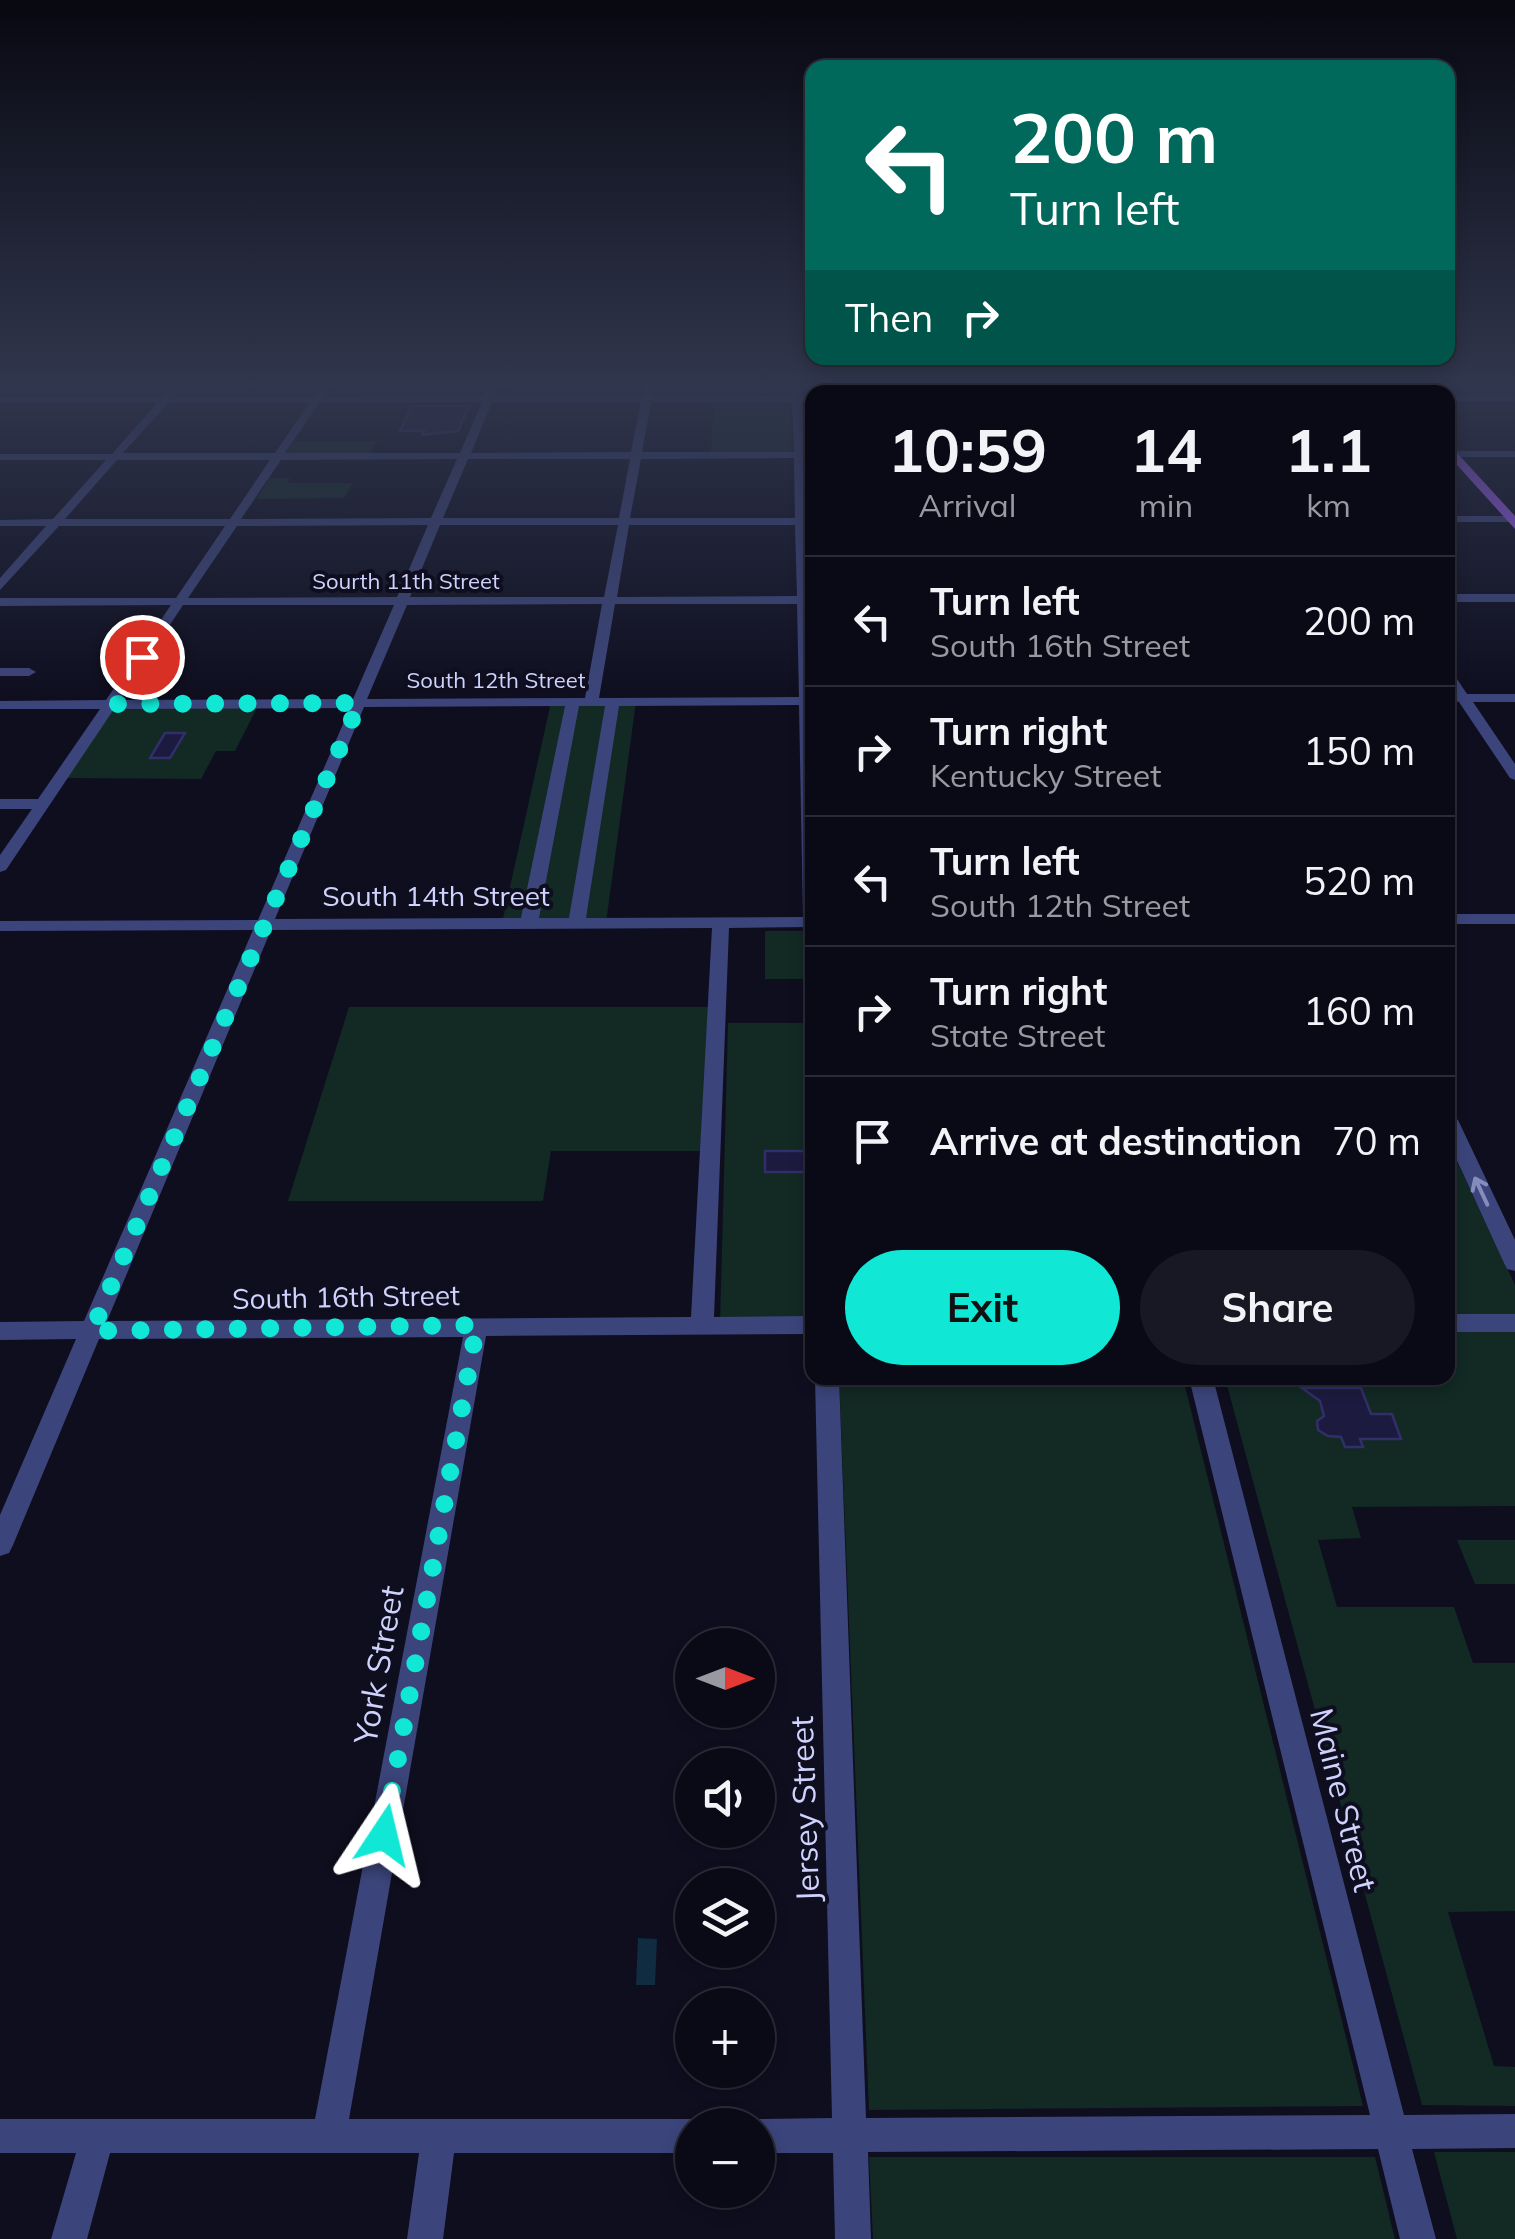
<!DOCTYPE html>
<meta charset="utf-8">
<style>
:root{--surface:#0a0a17;--page:#181824;--text:#f1f3f6;--muted:#999aa1;--line:#2a2b36;--accent:#10e7d5}
body{margin:0;font-family:Mulish,sans-serif;background:var(--page);color:var(--text);height:100vh;display:flex;flex-direction:column;font-size:38px;white-space:nowrap}
*{box-sizing:border-box;margin:0}
p{font-size:32px;color:var(--muted)}
.icon{flex:none;width:55px;height:55px;fill:none;stroke:currentColor;stroke-width:2;stroke-linecap:round;stroke-linejoin:round}
.map{position:relative;flex:1;overflow:hidden}
.details{position:absolute;left:805px;top:385px;width:650px;height:1000px;display:flex;flex-direction:column;background:var(--surface);border-radius:20px;box-shadow:0 5px 15px #0003,0 0 0 2px var(--line)}
.details>*{flex:none}
.guide{position:absolute;left:805px;top:60px;width:650px;height:305px;border-radius:20px;box-shadow:0 5px 15px #0003,0 0 0 2px var(--line);background:#00695c;color:#fff;overflow:hidden}
.needle{width:65px;rotate:90deg}
.controls{position:absolute;left:675px;top:1628px;display:grid;gap:20px}
.controls a{display:grid;place-items:center;width:100px;height:100px;border-radius:50%;background:var(--surface);box-shadow:0 5px 15px #0003,0 0 0 2px var(--line);font-size:50px}
.pin{position:absolute;display:grid;place-items:center;width:85px;height:85px;color:#fff;margin:-42px;border:5px solid #fff;border-radius:50%;box-shadow:0 2px 10px #0007}
.me{position:absolute;width:110px;margin:-55px;rotate:10deg;stroke-linejoin:round;filter:drop-shadow(0 0 8px #0008)}
.turn{display:flex;align-items:center;gap:35px;height:210px;padding:0 40px;font-size:45px}
.turn .icon{width:130px;height:130px;stroke-width:2.5}
.turn b{display:block;font-size:70px;line-height:85px}
.then{display:flex;align-items:center;height:95px;padding:0 40px;background:#0003;gap:20px;font-size:38px}
.eta{display:flex;justify-content:space-evenly;align-items:center;height:170px;text-align:center}
.eta b{font-size:60px;font-weight:700;line-height:70px}
.cta{display:flex;gap:20px;margin-top:auto;padding:20px 40px}
.cta a{flex:1;height:115px;border-radius:60px;background:var(--accent);color:#111;font-size:40px;font-weight:700;line-height:115px;text-align:center}
.cta a+a{background:var(--page);color:var(--text)}
ul{padding:0;list-style:none}
li{display:flex;align-items:center;gap:30px;height:130px;padding:0 40px;border-top:2px solid var(--line)}
li div{flex:1}
li b{display:block;font-size:38px}
li em{font-style:normal}
.map>svg:first-child{display:block}
</style>
<div class="map">
<svg width="1515" height="2239" viewBox="0 0 1515 2239">
<rect width="100%" height="100%" fill="#0e0e1f"/>
<g fill="#122924">
<polygon points="714,402 791,402 793,453 711,453"/>
<polygon points="294,441 377,441 370,455 285,455"/>
<polygon points="270,478 290,478 288,483 353,483 344,498 256,499"/>
<polygon points="551,702 636,702 606,923 502,923"/>
<polygon points="112,706 258,706 235,751 216,751 201,779 65,778"/>
<polygon points="765,931 805,931 807,979 765,979"/>
<polygon points="349,1007 711,1007 705,1151 551,1151 543,1201 288,1201"/>
<polygon points="728,1023 812,1023 812,1325 720,1324"/>
<polygon points="1448,1143 1515,1285 1515,1314 1448,1314"/>
<polygon points="1515,1331 1515,1506 1352,1507 1361,1538 1318,1540 1337,1607 1454,1607 1473,1663 1515,1663 1515,1911 1448,1912 1494,2066 1515,2067 1515,2106 1422,2105 1225,1378 1448,1378 1448,1332"/>
<polygon points="839,1378 1183,1378 1363,2106 869,2110"/>
<polygon points="1457,1540 1515,1540 1515,1584 1475,1584"/>
<polygon points="1434,2152 1515,2152 1515,2239 1457,2239"/>
<polygon points="869,2157 1375,2157 1395,2239 873,2239"/>
</g>
<polygon fill="#102c41" points="638,1938 657,1939 655,1985 636,1985"/>
<g fill="#1c1b3f" stroke="#302f69" stroke-width="2.5">
<polygon points="412,406 469,406 458,431 422,435 424,431 400,431"/>
<polygon points="165,733 185,733 170,758 150,758"/>
<rect x="765" y="1151" width="47" height="21"/>
<polygon points="1302,1388 1361,1388 1371,1414 1392,1414 1401,1439 1360,1439 1363,1447 1345,1447 1341,1437 1328,1436 1318,1430 1317,1421 1324,1416 1320,1401"/>
</g>
<g fill="none" stroke-linecap="round" stroke-linejoin="round">
<g fill="#3c457b" fill-rule="evenodd">
<path d="M173 385H183L173 397H313L321 385H331L323 397 484 396 489 385H499L494 396H642L644 385H654L652 396H792V385H802V396H812V402H802L804 452H812V458H804L807 518H812V524L807 525 809 596H812V604H810L812 927 729 928 714 1317 812 1316V1334L486 1336 349 2119H692L705 2125H692V2153H454L443 2239H407L419 2153H110L87 2239H51L76 2153H0V2119H315L463 1337 99 1339 13 1545 9 1553 0 1556V1515L76 1339 0 1340V1322L84 1321 253 930 0 931V921L258 920 350 708 114 709 6 870 0 872V855L32 809H0V799H38L100 709H0V701L106 700 171 605 0 606V598H176L225 526H59L0 590V578L46 526H0V520L53 519 106 460H0V454H112L157 403H0V397H162ZM482 402 460 453H285L319 403ZM492 402H641L631 452 471 453ZM651 402H792L794 452H642ZM168 403H309L275 453H123ZM794 458 795 518H630L641 459ZM457 459 431 518 241 519 281 460ZM468 459H630L619 518H443ZM117 460H270L230 519H65ZM428 525 397 597 188 598 237 526ZM440 525H618L604 597H410ZM629 525H795L797 596 617 597ZM602 604 585 698 367 699 407 605ZM615 604H797L799 697 599 698ZM183 605H394L353 699 120 700ZM799 705 803 917 586 918 619 706ZM565 706 521 918 275 919 364 707ZM579 706H605L569 918H539ZM712 928 691 1317 107 1321 271 930Z"/>
<polygon points="945,385 955,385 957,392 947,392"/>
<polygon points="1096,385 1106,385 1109,392 1099,392"/>
<polygon points="1244,385 1254,385 1259,392 1249,392"/>
<rect x="1448" y="395" width="67" height="6"/>
<rect x="1448" y="451" width="67" height="6"/>
<rect x="1448" y="516" width="67" height="6"/>
<rect x="1448" y="594" width="67" height="8"/>
<polygon points="0,668 29,668 36,672 29,676 0,676"/>
<polygon points="1448,672 1453,673 1467,694 1515,694 1515,702 1473,702 1515,764 1515,780 1510,778 1459,702 1448,699 1453,694 1448,686"/>
<rect x="1448" y="914" width="67" height="10"/>
<polygon points="1448,1113 1458,1120 1515,1240 1515,1271 1507,1269 1504,1263 1448,1141"/>
<rect x="1448" y="1314" width="67" height="18"/>
<polygon points="815,1378 839,1378 866,2118 1370,2115 1189,1378 1213,1378 1404,2115 1515,2114 1515,2148 1412,2149 1436,2239 1400,2239 1378,2149 868,2152 871,2239 835,2239 833,2153 758,2153 758,2125 746,2124 758,2119 832,2118"/>
</g>
<g fill="#a15ef4" fill-rule="evenodd">
<polygon points="1387,385 1400,385 1405,392 1393,392"/>
<polygon points="1448,443 1515,516 1515,529 1448,455"/>
</g>
</g>
<defs><path id="oneway-shaft" d="M-6 0H5M1.5-3L5.5 0L1.5 3" fill="none" stroke-width="1.6" stroke-linecap="round" stroke-linejoin="round" transform="scale(2.5)"/></defs>
<use stroke="#868cbc" href="#oneway-shaft" transform="translate(1481 1191) rotate(-115)"/>
<linearGradient id="sky" x2="0" y2="1"><stop stop-color="#080811"/><stop offset="0.55" stop-color="#30364d"/><stop offset="1" stop-color="#30364d" stop-opacity="0"/></linearGradient>
<rect width="1515" height="699" fill="url(#sky)"/>
<g fill="none" stroke-linecap="round" stroke-linejoin="round">
<polyline stroke="#10e7d5" stroke-width="18" stroke-dasharray="0 32.4" points="142,657 110,704 359,703 92,1331 477,1325 384,1835"/>
</g>
<g text-anchor="middle" stroke-width="8" stroke-linejoin="round" paint-order="stroke">
<g font-size="22" fill="#cfd2fc" stroke="#0e0e1f">
<text x="406" y="589">Sourth 11th Street</text>
<text x="496" y="688">South 12th Street</text>
</g>
<g font-size="28" fill="#cfd2fc" stroke="#0e0e1f">
<text x="436" y="906">South 14th Street</text>
<text transform="translate(346 1297) rotate(-1)" y="10">South 16th Street</text>
</g>
<g font-size="32" fill="#cfd2fc" stroke="#0e0e1f">
<text transform="translate(379 1665) rotate(-80)" y="11">York Street</text>
<text transform="translate(1343 1800) rotate(76)" y="11">Maine Street</text>
<text transform="translate(805 1809) rotate(-92)" y="11">Jersey Street</text>
</g>
</g>
</svg>
<div class="controls">
<a><svg class="needle" viewBox="-14 -14 28 28"><path d="M0-13l5 13h-10z" fill="#e53935"/><path d="M0 13l5-13h-10z" fill="#999aa1"/></svg></a>
<a><svg class="icon" aria-label="sound" viewBox="0 0 24 24"><path d="M4 9h4l5-4v14l-5-4H4zM17 9q2 3 0 6"/></svg></a>
<a><svg class="icon" aria-label="layers" viewBox="0 0 24 24"><path d="M12 4l9 5-9 5-9-5zM3 14l9 5 9-5"/></svg></a>
<a>+</a>
<a>−</a>
</div>
<div class="pin" style="left:142px;top:657px;background:#d93025"><svg class="icon" aria-label="arrive" viewBox="0 0 24 24"><path d="M6 21V4h12l-3 4 3 4H6"/></svg></div>
<svg class="me" style="left:384px;top:1835px" viewBox="-20 -20 40 40"><path d="M0-17L14 15 0 8-14 15z" fill="#10e7d5" stroke="#fff" stroke-width="4"/></svg>
<div class="guide">
<div class="turn"><svg class="icon" aria-label="left" viewBox="0 0 24 24"><path d="M17 20v-9H6M10 6l-5 5 5 5"/></svg><div><b>200 m</b>Turn left</div></div>
<div class="then">Then<svg class="icon" aria-label="right" viewBox="0 0 24 24"><path d="M7 20v-9h11M14 6l5 5-5 5"/></svg></div>
</div>
<section class="details">
<div class="eta">
<div><b>10:59</b><p>Arrival</p></div>
<div><b>14</b><p>min</p></div>
<div><b>1.1</b><p>km</p></div>
</div>
<ul>
<li><svg class="icon" aria-label="left" viewBox="0 0 24 24"><path d="M17 20v-9H6M10 6l-5 5 5 5"/></svg><div><b>Turn left</b><p>South 16th Street</p></div><em>200 m</em></li>
<li><svg class="icon" aria-label="right" viewBox="0 0 24 24"><path d="M7 20v-9h11M14 6l5 5-5 5"/></svg><div><b>Turn right</b><p>Kentucky Street</p></div><em>150 m</em></li>
<li><svg class="icon" aria-label="left" viewBox="0 0 24 24"><path d="M17 20v-9H6M10 6l-5 5 5 5"/></svg><div><b>Turn left</b><p>South 12th Street</p></div><em>520 m</em></li>
<li><svg class="icon" aria-label="right" viewBox="0 0 24 24"><path d="M7 20v-9h11M14 6l5 5-5 5"/></svg><div><b>Turn right</b><p>State Street</p></div><em>160 m</em></li>
<li><svg class="icon" aria-label="arrive" viewBox="0 0 24 24"><path d="M6 21V4h12l-3 4 3 4H6"/></svg><div><b>Arrive at destination</b></div><em>70 m</em></li>
</ul>
<div class="cta"><a>Exit</a><a>Share</a></div>
</section>
</div>
